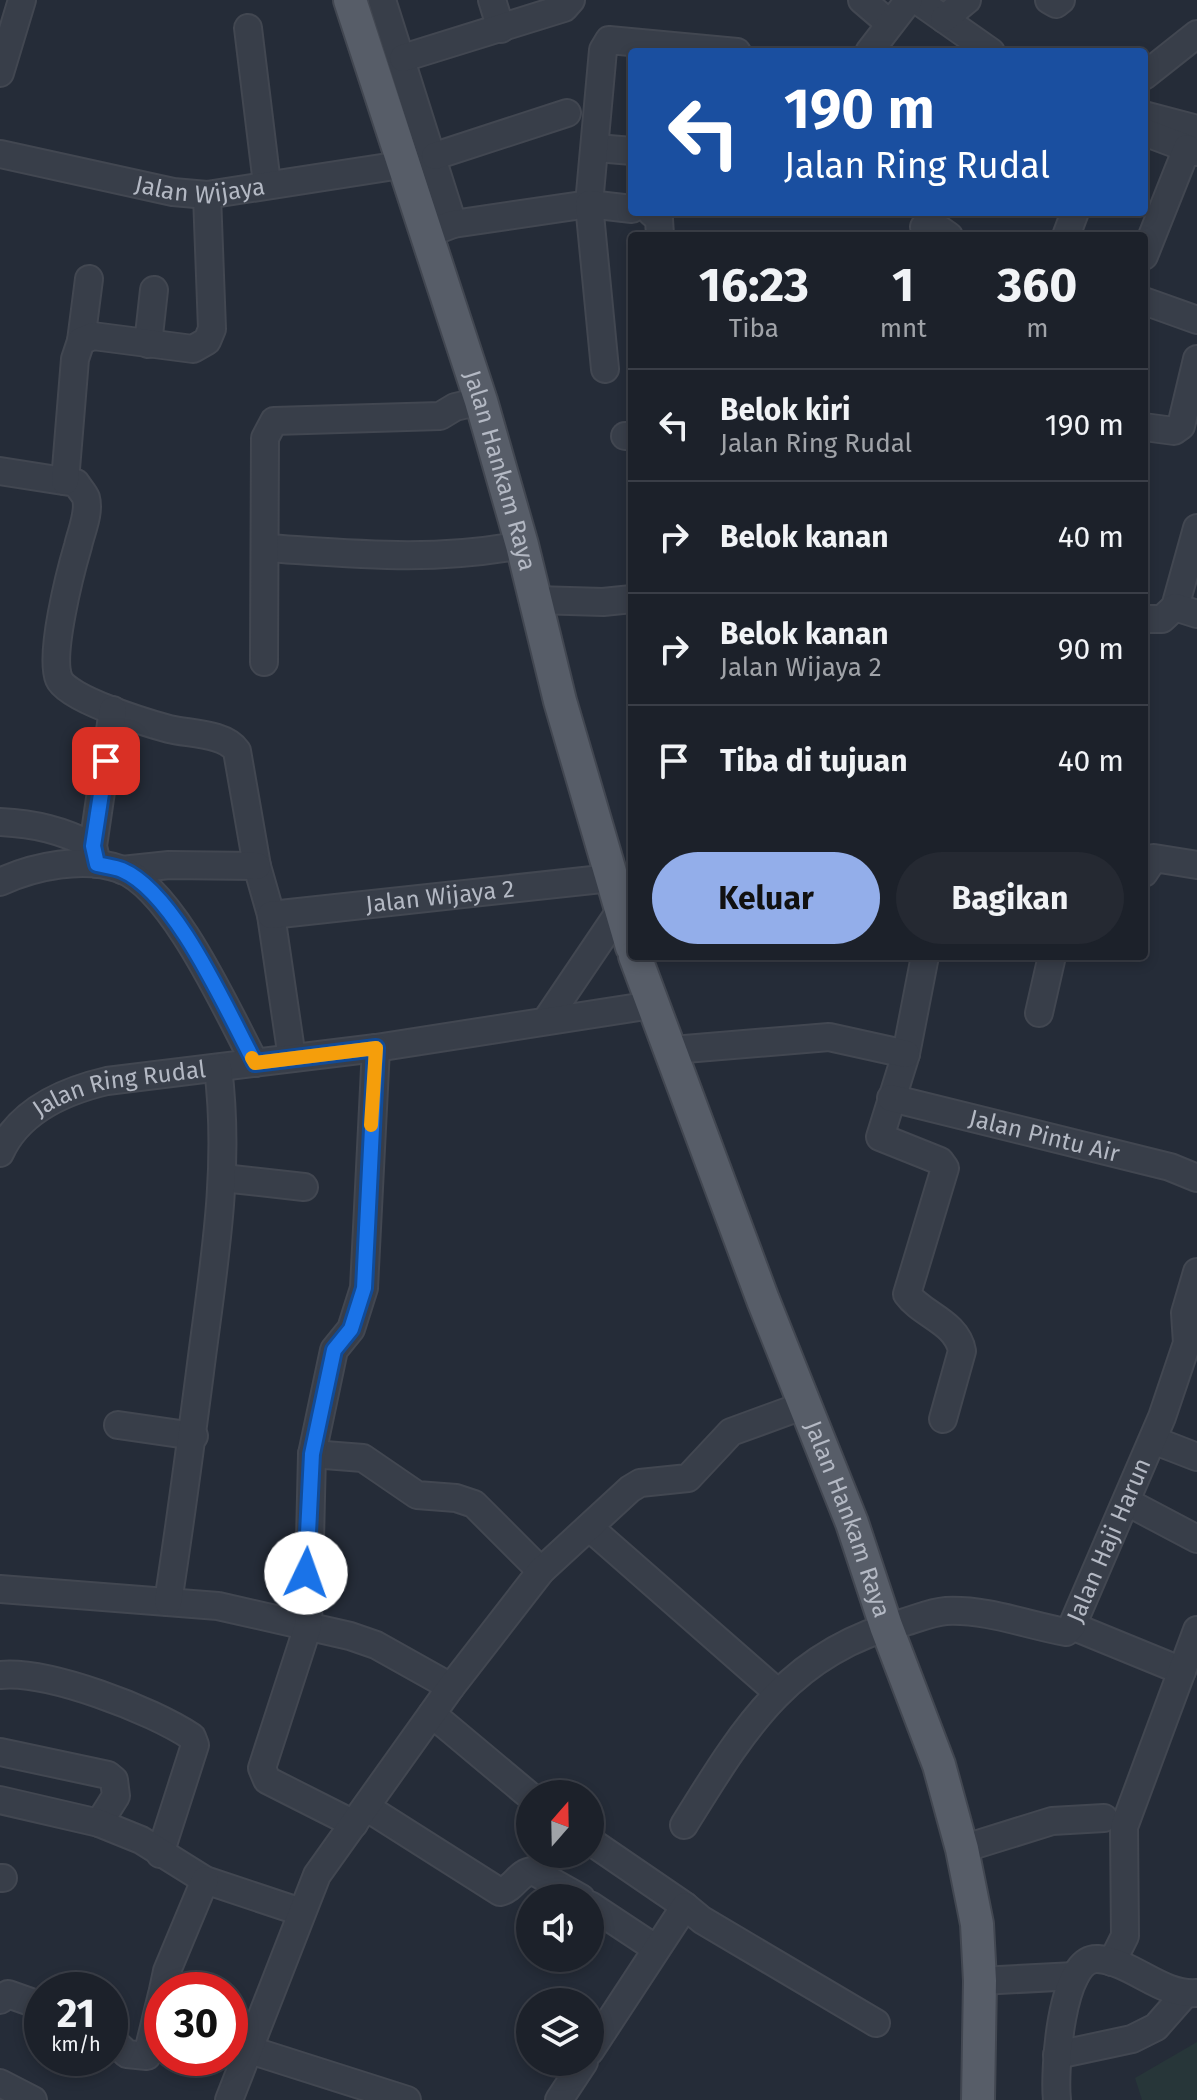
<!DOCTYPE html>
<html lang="id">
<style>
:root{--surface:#1c212a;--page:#252932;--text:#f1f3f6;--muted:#a0a3a8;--line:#3a3e47;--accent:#93aeea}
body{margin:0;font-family:"Fira Sans",sans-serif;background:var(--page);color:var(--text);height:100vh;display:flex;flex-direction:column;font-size:30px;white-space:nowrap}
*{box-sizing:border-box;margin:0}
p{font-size:26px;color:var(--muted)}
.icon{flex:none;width:44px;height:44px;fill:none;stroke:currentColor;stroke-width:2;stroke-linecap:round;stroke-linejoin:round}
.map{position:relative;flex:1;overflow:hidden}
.side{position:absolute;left:628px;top:232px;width:520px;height:728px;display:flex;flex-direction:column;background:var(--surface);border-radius:8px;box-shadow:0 4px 12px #0003,0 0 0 2px var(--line)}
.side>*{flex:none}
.top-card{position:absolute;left:628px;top:48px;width:520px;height:168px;border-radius:8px;box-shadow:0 4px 12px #0003,0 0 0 2px var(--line);background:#1a4fa0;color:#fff;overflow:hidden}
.needle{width:52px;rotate:20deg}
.controls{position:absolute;left:516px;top:1780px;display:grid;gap:16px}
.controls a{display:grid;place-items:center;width:88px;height:88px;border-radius:50%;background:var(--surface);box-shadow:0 4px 12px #0003,0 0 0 2px var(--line);font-size:40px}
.speed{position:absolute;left:24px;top:1972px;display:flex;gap:16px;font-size:40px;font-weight:700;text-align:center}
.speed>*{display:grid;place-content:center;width:104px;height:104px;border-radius:50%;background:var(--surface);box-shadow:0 4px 12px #0003,0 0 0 2px var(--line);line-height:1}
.speed small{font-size:20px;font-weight:400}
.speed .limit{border:12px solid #d22;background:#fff;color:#111}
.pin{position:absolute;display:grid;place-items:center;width:68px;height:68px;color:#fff;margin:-34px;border-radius:16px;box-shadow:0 4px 12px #0006}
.me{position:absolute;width:88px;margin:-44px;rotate:3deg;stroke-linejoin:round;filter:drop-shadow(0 0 6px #0008)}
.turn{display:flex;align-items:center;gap:28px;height:168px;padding:0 24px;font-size:36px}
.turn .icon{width:104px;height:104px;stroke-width:2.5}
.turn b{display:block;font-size:56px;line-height:68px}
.eta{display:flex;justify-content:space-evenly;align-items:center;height:136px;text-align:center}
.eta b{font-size:48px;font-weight:700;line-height:56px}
.primary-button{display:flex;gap:16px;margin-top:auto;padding:16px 24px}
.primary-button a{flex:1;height:92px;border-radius:48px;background:var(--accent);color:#111;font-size:32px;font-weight:700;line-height:92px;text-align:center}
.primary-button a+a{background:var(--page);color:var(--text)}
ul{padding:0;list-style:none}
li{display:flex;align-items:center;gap:24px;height:112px;padding:0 24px;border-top:2px solid var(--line)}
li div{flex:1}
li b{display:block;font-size:30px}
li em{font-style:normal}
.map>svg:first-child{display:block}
</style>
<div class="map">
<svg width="1197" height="2100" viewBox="0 0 1197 2100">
<rect width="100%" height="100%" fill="#252c38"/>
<polygon fill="#273639" points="1197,2042 1197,2100 1142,2100 1135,2078"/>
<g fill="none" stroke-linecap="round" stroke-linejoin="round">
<defs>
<g id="minor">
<polyline points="382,0 453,224"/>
<polyline points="492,0 501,29"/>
<polyline points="862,0 890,24"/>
<polyline points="917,0 991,52"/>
<polyline points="1049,0 1056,4 1061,0"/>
<polyline points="944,19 967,0"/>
<polyline points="248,28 267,184"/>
<polyline points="869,52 909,0"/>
<polyline points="403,58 564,8 571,0"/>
<polyline points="0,73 22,0"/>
<polyline points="1144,76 1197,34"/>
<polyline points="1144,115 1197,129"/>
<polyline points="1144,132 1197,152"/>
<polyline points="597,148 632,151"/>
<path id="s1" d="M0 154 173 192 207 195 401 165"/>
<polyline points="435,156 567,113"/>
<polyline points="651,212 659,219 660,236"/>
<polyline points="924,227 939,229 949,236"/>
<polyline points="427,234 453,224 589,204 603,50 609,40 737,52"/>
<polyline points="1066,236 1075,212"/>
<polyline points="1144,256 1187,148"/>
<polyline points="1144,301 1197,320"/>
<polyline points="81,341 89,279"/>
<polyline points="148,344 154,290"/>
<polyline points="605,369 589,204 632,209"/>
<polyline points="1144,427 1174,431 1181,426 1197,359"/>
<polyline points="625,436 632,436"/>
<path d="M0 471 76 483C79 488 84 493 86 498 90 513 81 532 78 546 70 573 49 655 59 679 67 699 147 723 169 729 189 734 225 733 237 751L257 866 271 915 292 1058"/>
<polyline points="65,481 75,359 81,341 93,336 193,349 207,341 212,329 207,195"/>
<path d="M267 548C358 554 431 562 522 545"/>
<polyline points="536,600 603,602 632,599"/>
<polyline points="1175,607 1197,528"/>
<polyline points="1144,619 1162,619 1175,607 1197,614"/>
<polyline points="264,662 265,438 274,421 440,416 455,407 481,401"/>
<path d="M0 822C36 824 61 830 93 846"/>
<polyline points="97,864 93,846 113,710"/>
<polyline points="122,870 169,865 257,866"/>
<polyline points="1144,873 1154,858 1197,865"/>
<path d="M0 882C34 866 84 856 120 869 173 888 228 1013 255 1063"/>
<path id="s2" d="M271 915 611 878"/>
<path d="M925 956 906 1054 880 1137 940 1161 945 1168 907 1294C922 1315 957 1322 962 1351L943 1419"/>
<polyline points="1039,1013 1052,956"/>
<polyline points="547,1019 620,911"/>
<polyline points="673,1050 829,1037 906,1054"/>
<path id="s3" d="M891 1098 1170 1167 1197 1178"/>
<path id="s4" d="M0 1153C19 1111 64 1091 107 1081L376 1048 652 1005"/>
<polyline points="223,1178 304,1187"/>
<polyline points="118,1425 194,1436"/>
<polyline points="1153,1440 1197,1457"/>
<polyline points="312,1454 363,1458 417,1495 456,1498 474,1504 541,1571"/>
<polyline points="1127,1502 1197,1539"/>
<polyline points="590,1528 776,1691"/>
<polyline points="0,1589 218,1606 350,1636 376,1645 451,1687"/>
<path d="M168 1602C180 1525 190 1449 200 1372 213 1269 231 1171 218 1068"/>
<polyline points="1072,1626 1182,1671"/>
<path d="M0 1675C48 1670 152 1710 192 1737L195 1745 160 1854"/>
<polyline points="432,1714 530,1796"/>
<polyline points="0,1752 108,1775 114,1780 116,1796 99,1823"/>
<polyline points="0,1800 99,1823 141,1840 205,1880 301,1912"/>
<path d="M366 1807 500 1892C515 1888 518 1872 533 1871L581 1898"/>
<polyline points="354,1824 267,1780 262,1768 308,1626 312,1454 334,1350 351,1329 364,1288 376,1048"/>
<path id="s5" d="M684 1825C743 1730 788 1652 905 1622 918 1618 933 1612 946 1611 987 1609 1027 1625 1066 1632L1072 1626 1162 1417 1187 1343 1185 1313 1197 1272"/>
<polyline points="590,1841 685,1906"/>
<polyline points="962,1849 1052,1821 1104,1818"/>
<polyline points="0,1878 3,1878"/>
<polyline points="590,1905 655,1948"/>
<polyline points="1112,1962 1125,1936 1124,1827 1197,1630"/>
<polyline points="980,1981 1075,1976"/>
<polyline points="163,1990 167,1971 205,1880"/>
<polyline points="0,2000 8,1994 42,2006"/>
<polyline points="110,2038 127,2054 147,2056 162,1994"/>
<polyline points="247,2049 407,2100"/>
<polyline points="590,2051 685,1906 702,1920 876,2023"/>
<polyline points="1057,2055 1132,2039 1156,2027 1185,1994"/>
<polyline points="0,2083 33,2100"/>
<polyline points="229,2100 317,1875 451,1687 541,1571 630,1489 640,1483 688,1478 731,1432 805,1405"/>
<polyline points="559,2100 584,2062"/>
<path d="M1057 2100C1054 2074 1060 1956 1098 1959 1133 1962 1161 1996 1197 1993"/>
</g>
<g id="major">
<path id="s6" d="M350 0 481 401 522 545 560 701 632 947"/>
<path id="s7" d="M635 956 763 1300 852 1523 886 1626 939 1765 962 1849 977 1924 980 1981 978 2100"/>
</g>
</defs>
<use href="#minor" stroke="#424751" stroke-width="30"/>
<use href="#major" stroke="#424751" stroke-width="36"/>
<use href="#minor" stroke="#383e49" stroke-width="26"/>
<use href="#major" stroke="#575d68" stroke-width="32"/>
</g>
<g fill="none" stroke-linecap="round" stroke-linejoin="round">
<defs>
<path id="route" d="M106 761 93 846 97 864C105 866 115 867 122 870 176 893 227 1011 255 1063L376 1048 364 1288 351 1329 334 1350 312 1454 306 1573"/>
</defs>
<use href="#route" stroke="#114b97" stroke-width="20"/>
<use href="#route" stroke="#1a73e8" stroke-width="14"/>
<polyline stroke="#f59e0b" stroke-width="14" points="252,1058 255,1063 376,1048 371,1125"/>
</g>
<g text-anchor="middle" stroke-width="8" stroke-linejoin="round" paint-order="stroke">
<g font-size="24" fill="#b4b9c4" stroke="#1e232d">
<text dy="8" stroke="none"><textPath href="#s1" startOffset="204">Jalan Wijaya</textPath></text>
<text dy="8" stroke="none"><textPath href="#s6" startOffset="494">Jalan Hankam Raya</textPath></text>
<text dy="8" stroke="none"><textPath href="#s2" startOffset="170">Jalan Wijaya 2</textPath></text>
<text dy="8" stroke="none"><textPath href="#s4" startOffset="144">Jalan Ring Rudal</textPath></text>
<text dy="8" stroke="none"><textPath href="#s3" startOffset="158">Jalan Pintu Air</textPath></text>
<text dy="8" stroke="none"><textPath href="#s7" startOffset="602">Jalan Hankam Raya</textPath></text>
<text dy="8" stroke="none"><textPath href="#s5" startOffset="576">Jalan Haji Harun</textPath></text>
</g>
</g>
</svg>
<div class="controls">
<a><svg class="needle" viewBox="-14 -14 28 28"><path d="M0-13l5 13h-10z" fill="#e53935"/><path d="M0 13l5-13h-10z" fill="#a0a3a8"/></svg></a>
<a><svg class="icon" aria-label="sound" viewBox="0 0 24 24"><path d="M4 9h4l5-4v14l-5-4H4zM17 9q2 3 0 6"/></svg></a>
<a><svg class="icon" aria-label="layers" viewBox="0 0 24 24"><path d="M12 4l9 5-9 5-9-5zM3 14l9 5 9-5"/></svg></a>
</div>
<div class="speed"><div>21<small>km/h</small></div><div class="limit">30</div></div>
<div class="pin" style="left:106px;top:761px;background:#d93025"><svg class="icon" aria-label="arrive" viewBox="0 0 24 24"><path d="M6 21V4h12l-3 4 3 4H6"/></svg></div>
<svg class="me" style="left:306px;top:1573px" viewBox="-20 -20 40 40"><circle r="19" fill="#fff"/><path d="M0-13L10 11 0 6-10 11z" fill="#1a73e8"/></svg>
<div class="top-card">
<div class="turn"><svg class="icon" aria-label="left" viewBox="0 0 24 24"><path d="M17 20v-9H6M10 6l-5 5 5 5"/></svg><div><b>190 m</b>Jalan Ring Rudal</div></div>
</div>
<section class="side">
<div class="eta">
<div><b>16:23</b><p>Tiba</p></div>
<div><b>1</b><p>mnt</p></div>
<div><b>360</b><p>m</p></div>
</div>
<ul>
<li><svg class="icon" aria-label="left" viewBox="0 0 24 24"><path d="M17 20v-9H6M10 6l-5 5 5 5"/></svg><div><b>Belok kiri</b><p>Jalan Ring Rudal</p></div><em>190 m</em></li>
<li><svg class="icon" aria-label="right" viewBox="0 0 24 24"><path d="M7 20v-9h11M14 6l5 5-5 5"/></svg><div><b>Belok kanan</b></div><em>40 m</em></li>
<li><svg class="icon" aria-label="right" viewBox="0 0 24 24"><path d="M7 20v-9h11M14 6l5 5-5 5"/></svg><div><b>Belok kanan</b><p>Jalan Wijaya 2</p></div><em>90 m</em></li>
<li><svg class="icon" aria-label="arrive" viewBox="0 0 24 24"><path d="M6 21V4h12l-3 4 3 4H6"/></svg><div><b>Tiba di tujuan</b></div><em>40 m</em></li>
</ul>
<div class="primary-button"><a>Keluar</a><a>Bagikan</a></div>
</section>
</div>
